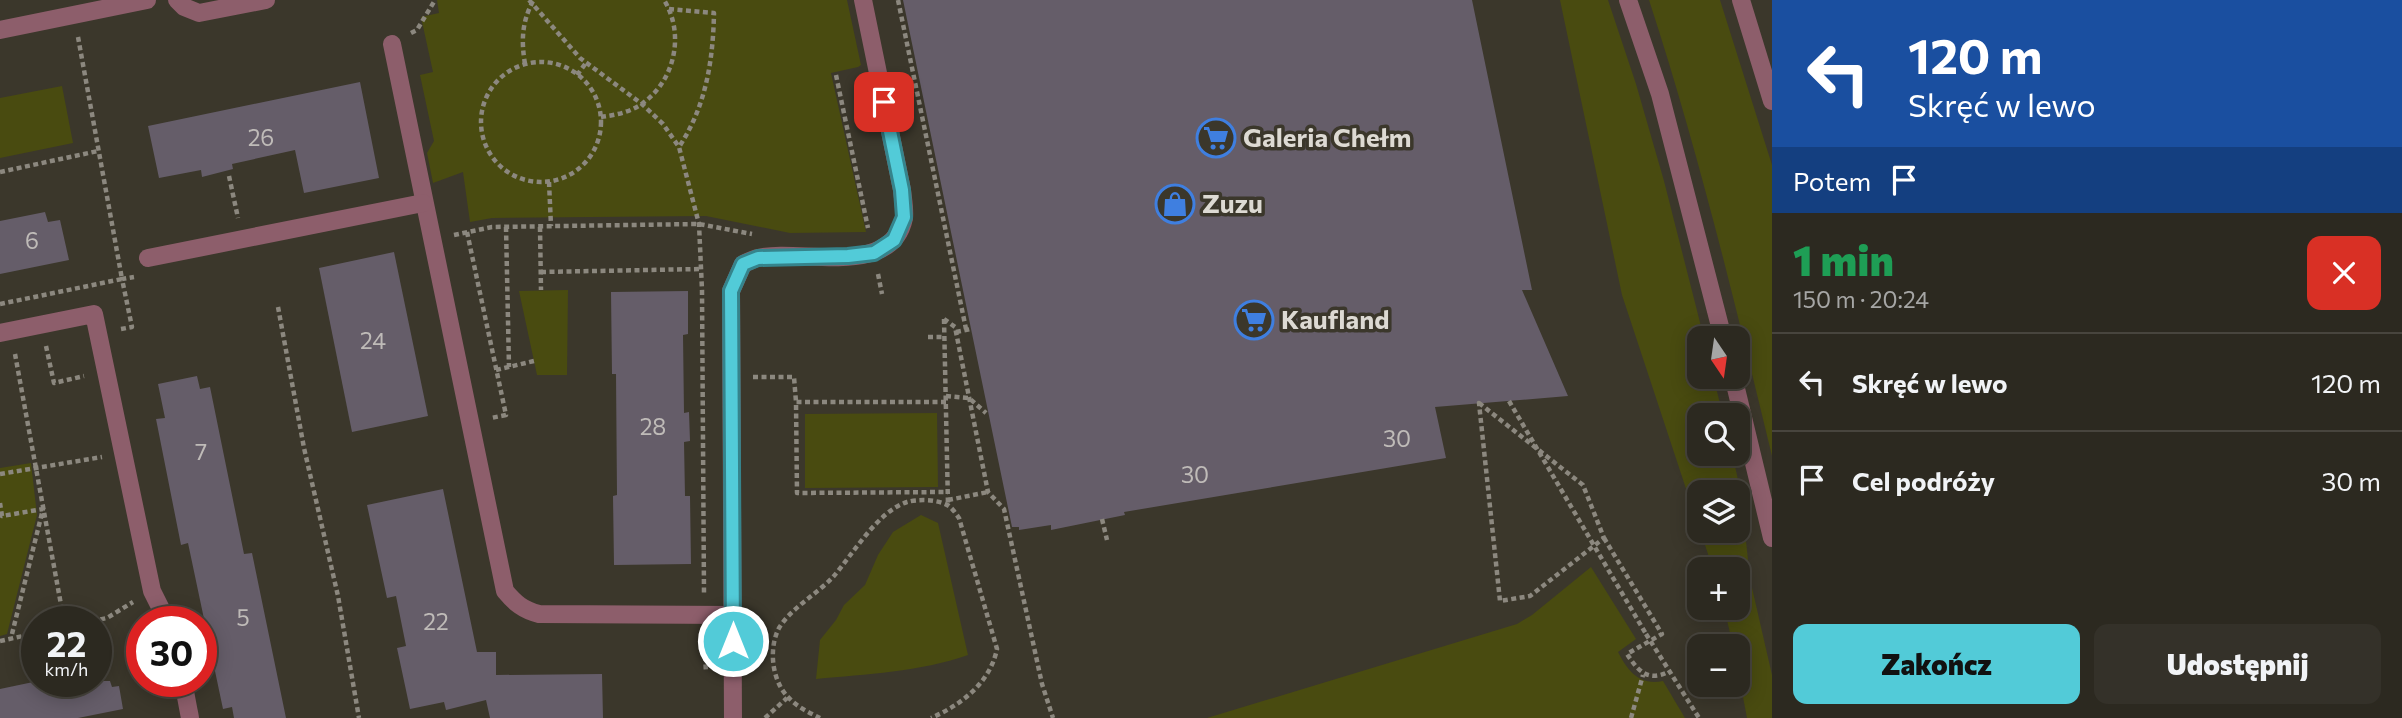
<!DOCTYPE html>
<html lang="pl">
<meta charset="utf-8">
<style>
:root{--surface:#2c2920;--page:#343129;--text:#f1f3f6;--muted:#a6a6a5;--line:#48453e;--accent:#52cbd8}
body{margin:0;font-family:Commissioner,sans-serif;background:var(--page);color:var(--text);height:100vh;display:flex;flex-direction:column;font-size:26px;white-space:nowrap}
*{box-sizing:border-box;margin:0}
p{font-size:23px;color:var(--muted)}
.icon{flex:none;width:38px;height:38px;fill:none;stroke:currentColor;stroke-width:2;stroke-linecap:round;stroke-linejoin:round}
.map{position:relative;flex:1;overflow:hidden}
.side{display:flex;flex-direction:column;background:var(--surface);width:630px}
.side>*{flex:none}
.guide{background:#1a4fa0;color:#fff;overflow:hidden}
.needle{width:46px;rotate:167deg}
.buttons{position:absolute;left:1687px;top:326px;display:grid;gap:14px}
.buttons a{display:grid;place-items:center;width:63px;height:63px;border-radius:14px;background:var(--surface);box-shadow:0 4px 18px #0003,0 0 0 2px var(--line);font-size:35px}
.speed{position:absolute;left:21px;top:606px;display:flex;gap:14px;font-size:35px;font-weight:700;text-align:center}
.speed>*{display:grid;place-content:center;width:91px;height:91px;border-radius:50%;background:var(--surface);box-shadow:0 4px 18px #0003,0 0 0 2px var(--line);line-height:1}
.speed small{font-size:18px;font-weight:400}
.speed .limit{border:10px solid #d22;background:#fff;color:#111}
.pin{position:absolute;display:grid;place-items:center;width:60px;height:60px;color:#fff;margin:-30px;border-radius:14px;box-shadow:0 4px 10px #0006}
.me{position:absolute;width:77px;margin:-38px;rotate:0deg;stroke-linejoin:round;filter:drop-shadow(0 0 5px #0008)}
.turn{display:flex;align-items:center;gap:24px;height:147px;padding:0 21px;font-size:32px}
.turn .icon{width:91px;height:91px;stroke-width:2.5}
.turn b{display:block;font-size:49px;line-height:60px}
.then{display:flex;align-items:center;height:66px;padding:0 21px;background:#0003;gap:14px;font-size:26px}
.round{display:grid;place-items:center;flex:none;width:74px;height:74px;border-radius:14px;background:var(--page)}
.overview{display:flex;align-items:center;justify-content:space-between;height:119px;padding:0 21px}
h1{font-size:42px;font-weight:800;line-height:52px;color:#1e9e55}
.action{display:flex;gap:14px;margin-top:auto;padding:14px 21px}
.action a{flex:1;height:80px;border-radius:14px;background:var(--accent);color:#111;font-size:28px;font-weight:800;line-height:80px;text-align:center}
.action a+a{background:var(--page);color:var(--text)}
ul{padding:0;list-style:none}
li{display:flex;align-items:center;gap:21px;height:98px;padding:0 21px;border-top:2px solid var(--line)}
li div{flex:1}
li b{display:block;font-size:26px}
li em{font-style:normal}
main{display:flex;flex:1;min-height:0}
.map>svg:first-child{display:block}
</style>
<main>
<div class="map">
<svg width="1772" height="718" viewBox="0 0 1772 718">
<rect width="100%" height="100%" fill="#3b372b"/>
<g fill="#494b10">
<polygon points="437,0 847,0 861,65 858,67 831,73 866,232 790,233 706,216 492,218 470,222 463,172 433,183 427,153 434,141 420,75 433,72 421,17 439,13"/>
<polygon points="1560,0 1608,0 1636,84 1664,181 1704,338 1699,338 1699,376 1713,376 1723,415 1699,415 1699,453 1732,453 1741,493 1750,579 1772,675 1772,718 1747,718 1738,671 1738,646 1733,646 1724,607 1738,607 1738,569 1713,569 1700,530 1738,530 1738,492 1699,492 1699,528 1622,295"/>
<path d="M1649 0H1720L1772 165V456C1735 303 1698 150 1649 0Z"/>
<polygon points="62,86 73,143 0,158 0,98"/>
<polygon points="568,290 567,375 537,375 519,291"/>
<polygon points="937,413 938,487 805,488 805,414"/>
<polygon points="31,463 37,515 7,634 0,636 0,468"/>
<path d="M921 515 938 523 968 655C920 672 866 674 816 679L820 640 836 620 844 605 865 585 878 555 893 532Z"/>
<path d="M1591 567 1636 639 1618 652C1628 671 1639 686 1663 681L1685 718H1207L1517 624 1532 615Z"/>
</g>
<g fill="#655d69">
<polygon points="903,0 1472,0 1532,290 1522,290 1568,396 1435,407 1446,458 1124,512 1125,515 1051,530 1051,525 1019,530 1019,527 1012,527"/>
<polygon points="360,82 379,178 304,193 295,150 232,164 233,169 202,177 201,170 159,178 148,126"/>
<polygon points="45,212 48,222 60,220 69,260 0,274 0,221"/>
<polygon points="394,252 428,416 352,432 319,268"/>
<polygon points="688,291 688,334 683,335 684,413 689,412 690,441 684,442 685,496 690,496 691,564 614,565 613,496 617,495 616,374 612,374 611,292"/>
<polygon points="197,376 200,389 210,387 244,554 252,553 286,718 234,718 232,707 223,709 188,543 181,545 156,419 165,418 158,384"/>
<polygon points="443,489 477,652 496,652 496,675 602,674 603,718 490,718 486,700 446,710 444,702 410,709 397,648 406,646 396,596 387,598 367,505"/>
<polygon points="38,681 110,681 112,687 119,686 123,709 78,718 0,718 0,689"/>
</g>
<g fill="none" stroke-linecap="round" stroke-linejoin="round">
<g stroke="#8c887f" stroke-width="4.5" stroke-dasharray="5 3.5" stroke-linecap="butt">
<polyline points="529,0 580,58 642,104 663,124 679,147 699,224 702,290 704,594"/>
<polyline points="898,0 966,329"/>
<path d="M669 9 714 13C713 61 706 106 679 147"/>
<polyline points="411,33 417,30 435,0"/>
<circle cx="541" cy="122" r="60"/>
<path d="M525 64C521 40 522 22 533 1"/>
<polyline points="577,75 586,63"/>
<polyline points="836,75 868,228"/>
<path d="M601 117C616 115 631 112 643 103 675 80 685 34 664 0"/>
<polyline points="0,172 98,151"/>
<polyline points="229,176 238,218"/>
<polyline points="549,182 551,226"/>
<polyline points="506,227 509,367"/>
<polyline points="540,227 541,290"/>
<polyline points="467,232 506,415 491,418"/>
<polyline points="454,235 492,227 699,224 752,234"/>
<polyline points="541,272 701,269"/>
<polyline points="878,274 882,294"/>
<polyline points="0,304 122,279 78,37"/>
<polyline points="278,307 304,448 338,596 359,718"/>
<polyline points="944,319 955,327 988,492 1004,509 1042,684 1053,718"/>
<polyline points="944,319 948,505"/>
<polyline points="121,329 132,327 122,279 134,277"/>
<polyline points="956,332 971,329"/>
<polyline points="928,337 945,337"/>
<polyline points="46,346 54,383 84,376"/>
<polyline points="15,354 64,621"/>
<polyline points="496,370 534,361"/>
<polyline points="753,377 794,377 796,402"/>
<polyline points="946,396 969,398 986,413"/>
<polyline points="946,402 796,402 797,493 948,492"/>
<polygon points="1479,403 1583,485 1604,538 1530,596 1500,601"/>
<polyline points="0,474 102,457"/>
<polyline points="948,500 988,492"/>
<polyline points="0,503 2,516 43,509 11,638"/>
<polyline points="1102,519 1107,540"/>
<path d="M1604 538 1662 634 1627 654C1638 671 1648 682 1668 672"/>
<polyline points="92,621 107,618 133,602"/>
<polyline points="1646,634 1699,718"/>
<polyline points="704,639 706,672"/>
<polyline points="0,641 37,633"/>
<polyline points="765,718 787,698"/>
<path d="M820 718C810 713 797 707 789 698 772 682 768 649 779 628 791 608 817 594 833 577 853 554 878 511 907 502 918 499 938 499 949 506 953 509 956 514 959 518L997 649C990 683 961 705 931 718"/>
<polyline points="1631,718 1643,675"/>
</g>
<g stroke="#8d5e6b" stroke-width="18">
<polyline points="177,0 184,7 199,13 266,0"/>
<polyline points="1628,0 1660,94 1723,338"/>
<polyline points="1741,0 1772,101"/>
<polyline points="0,30 147,0"/>
<path d="M392 44 505 591C515 603 523 610 539 614L733 615"/>
<polyline points="148,258 423,203"/>
<polyline points="0,333 94,314 152,591 167,621"/>
<polyline points="1733,376 1772,538"/>
<polyline points="183,681 190,718"/>
<path d="M733 718 731 291 743 264C748 262 753 259 758 258 801 248 891 279 904 218 905 210 903 199 902 190L863 0"/>
</g>
<polyline stroke="#8c887f" stroke-width="4.5" stroke-dasharray="5 3.5" stroke-linecap="butt" points="1509,401 1646,634"/>
</g>
<g fill="none" stroke-linecap="round" stroke-linejoin="round">
<defs>
<polyline id="route" points="733,641 731,291 743,264 758,258 848,256 874,253 894,240 904,217 902,190 884,102"/>
</defs>
<use href="#route" stroke="#35848c" stroke-width="18"/>
<use href="#route" stroke="#52cbd8" stroke-width="12"/>
</g>
<defs>
<symbol id="supermarket-ring" viewBox="-11 -11 22 22"><circle r="9.5" fill="#3b372b" stroke="#3f7fe0" stroke-width="1.5"/><path d="M-6-5.5h2.5l.6 2H6L4.5 2H-2.5L-4.4-4H-6ZM-1.5 3.2a1.3 1.3 0 1 0 .1 0ZM3 3.2a1.3 1.3 0 1 0 .1 0Z" fill="#3f7fe0"/></symbol>
<symbol id="shop-ring" viewBox="-11 -11 22 22"><circle r="9.5" fill="#3b372b" stroke="#3f7fe0" stroke-width="1.5"/><path d="M-5-2.5h2.3a2.7 3.5 0 0 1 5.4 0H5L5.5 6h-11ZM-1.5-2.5h3a1.5 2.3 0 0 0-3 0Z" fill="#3f7fe0"/></symbol>
</defs>
<g fill-rule="evenodd">
<use href="#supermarket-ring" x="1194" y="116" width="44" height="44"/>
<use href="#shop-ring" x="1153" y="182" width="44" height="44"/>
<use href="#supermarket-ring" x="1232" y="298" width="44" height="44"/>
</g>
<g text-anchor="middle" stroke-width="7" stroke-linejoin="round" paint-order="stroke">
<g font-size="23" fill="#bfbbb8">
<text x="261" y="146">26</text>
<text x="32" y="249">6</text>
<text x="373" y="349">24</text>
<text x="653" y="435">28</text>
<text x="1397" y="447">30</text>
<text x="201" y="460">7</text>
<text x="1195" y="483">30</text>
<text x="243" y="626">5</text>
<text x="436" y="630">22</text>
</g>
<g font-size="26" font-weight="bold" fill="#dddad3" stroke="#3b372b" text-anchor="start">
<text x="1243" y="147">Galeria Chełm</text>
<text x="1202" y="213">Zuzu</text>
<text x="1281" y="329">Kaufland</text>
</g>
</g>
</svg>
<div class="buttons">
<a><svg class="needle" viewBox="-14 -14 28 28"><path d="M0-13l5 13h-10z" fill="#e53935"/><path d="M0 13l5-13h-10z" fill="#a6a6a5"/></svg></a>
<a><svg class="icon" aria-label="search" viewBox="0 0 24 24"><circle cx="10" cy="10" r="6"/><path d="M15 15l6 6"/></svg></a>
<a><svg class="icon" aria-label="layers" viewBox="0 0 24 24"><path d="M12 4l9 5-9 5-9-5zM3 14l9 5 9-5"/></svg></a>
<a>+</a>
<a>−</a>
</div>
<div class="speed"><div>22<small>km/h</small></div><div class="limit">30</div></div>
<div class="pin" style="left:884px;top:102px;background:#d93025"><svg class="icon" aria-label="arrive" viewBox="0 0 24 24"><path d="M6 21V4h12l-3 4 3 4H6"/></svg></div>
<svg class="me" style="left:733px;top:641px" viewBox="-20 -20 40 40"><circle r="17" fill="#52cbd8" stroke="#fff" stroke-width="3"/><path d="M0-11L8 9 0 5-8 9z" fill="#fff"/></svg>
</div>
<section class="side">
<div class="guide">
<div class="turn"><svg class="icon" aria-label="left" viewBox="0 0 24 24"><path d="M17 20v-9H6M10 6l-5 5 5 5"/></svg><div><b>120 m</b>Skręć w lewo</div></div>
<div class="then">Potem<svg class="icon" aria-label="arrive" viewBox="0 0 24 24"><path d="M6 21V4h12l-3 4 3 4H6"/></svg></div>
</div>
<div class="overview"><div><h1>1 min</h1><p>150 m · 20:24</p></div><a class="round" style="background:#d93025;color:#fff"><svg class="icon" aria-label="close" viewBox="0 0 24 24"><path d="M6 6l12 12M18 6L6 18"/></svg></a></div>
<ul>
<li><svg class="icon" aria-label="left" viewBox="0 0 24 24"><path d="M17 20v-9H6M10 6l-5 5 5 5"/></svg><div><b>Skręć w lewo</b></div><em>120 m</em></li>
<li><svg class="icon" aria-label="arrive" viewBox="0 0 24 24"><path d="M6 21V4h12l-3 4 3 4H6"/></svg><div><b>Cel podróży</b></div><em>30 m</em></li>
</ul>
<div class="action"><a>Zakończ</a><a>Udostępnij</a></div>
</section>
</main>
